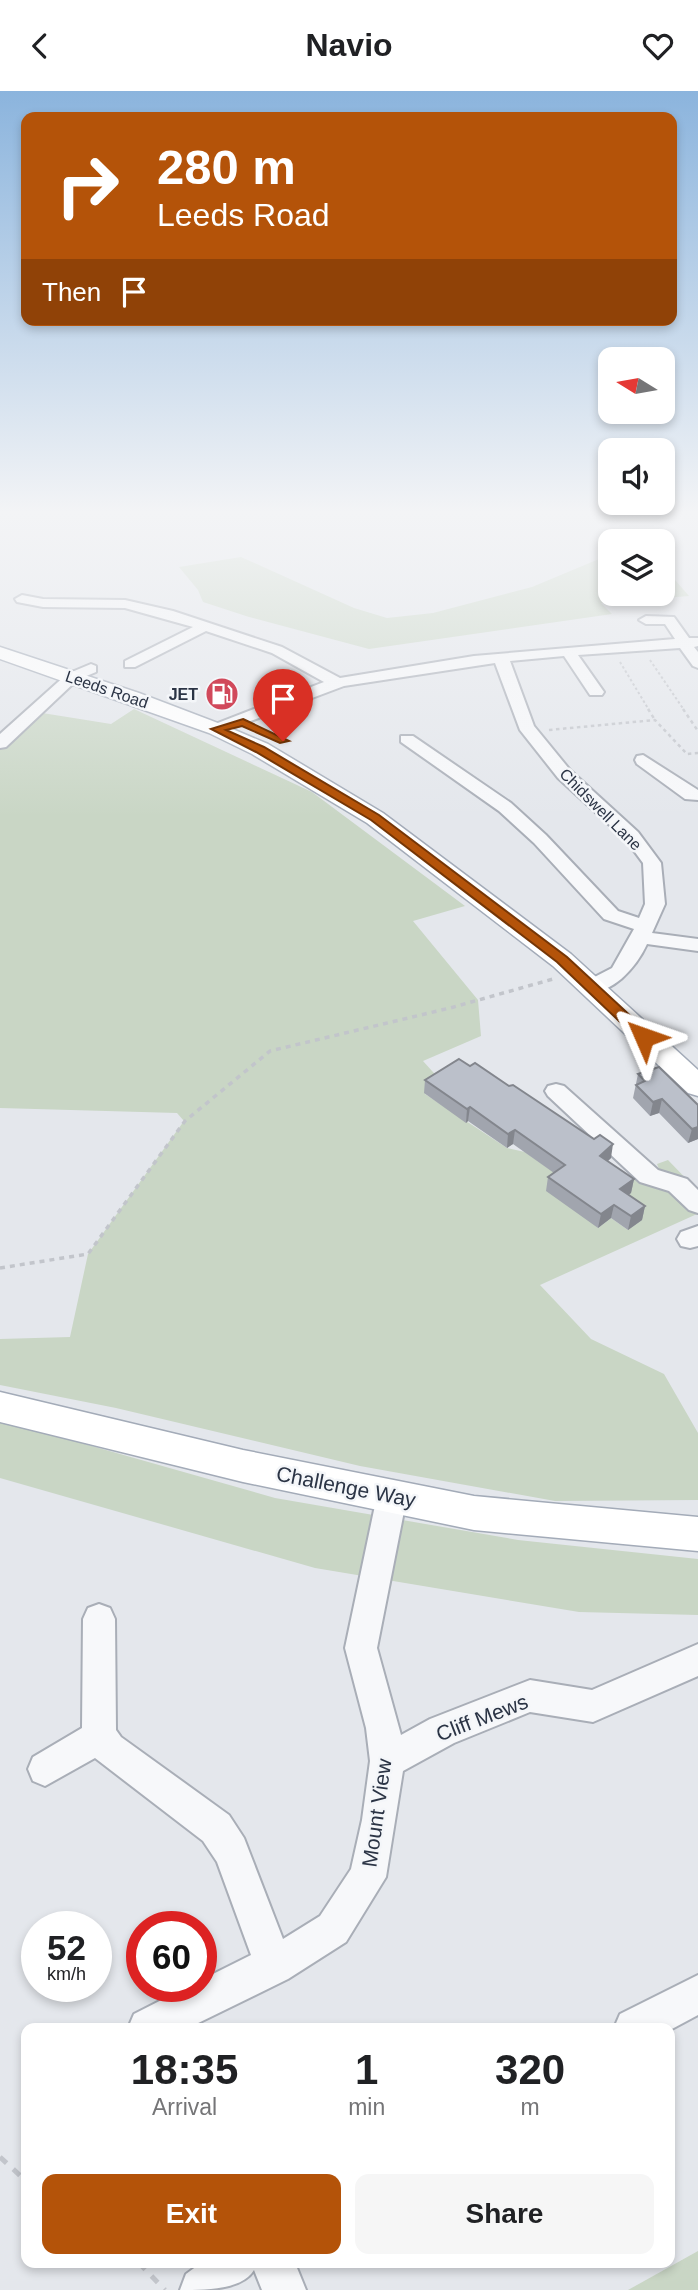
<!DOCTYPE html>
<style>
:root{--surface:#fff;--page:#f6f6f6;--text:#202124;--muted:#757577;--accent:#b45309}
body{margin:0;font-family:Arial,sans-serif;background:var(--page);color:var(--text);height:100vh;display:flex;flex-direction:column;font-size:26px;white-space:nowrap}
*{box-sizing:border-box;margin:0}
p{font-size:23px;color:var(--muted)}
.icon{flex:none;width:38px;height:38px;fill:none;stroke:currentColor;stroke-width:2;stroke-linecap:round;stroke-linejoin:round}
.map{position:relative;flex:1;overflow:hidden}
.details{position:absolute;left:21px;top:1932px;width:654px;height:245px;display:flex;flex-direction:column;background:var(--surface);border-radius:14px;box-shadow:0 4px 10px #0003}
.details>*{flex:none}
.top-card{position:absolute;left:21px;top:21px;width:656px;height:214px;border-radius:14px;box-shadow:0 4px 10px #0003;background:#b45309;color:#fff;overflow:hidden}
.needle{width:46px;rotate:281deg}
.fabs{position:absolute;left:598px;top:256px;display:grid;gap:14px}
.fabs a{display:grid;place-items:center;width:77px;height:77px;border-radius:14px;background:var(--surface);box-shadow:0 4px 10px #0003;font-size:35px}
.speed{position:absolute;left:21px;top:1820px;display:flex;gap:14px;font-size:35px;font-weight:700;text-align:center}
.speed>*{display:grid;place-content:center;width:91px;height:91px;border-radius:50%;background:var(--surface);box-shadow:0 4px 10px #0003;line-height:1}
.speed small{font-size:18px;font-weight:400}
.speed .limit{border:10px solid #d22;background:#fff;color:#111}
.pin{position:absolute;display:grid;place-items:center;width:60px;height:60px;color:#fff;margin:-72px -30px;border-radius:50% 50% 50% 0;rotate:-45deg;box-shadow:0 0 7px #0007}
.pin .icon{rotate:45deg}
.me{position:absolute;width:77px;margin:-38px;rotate:313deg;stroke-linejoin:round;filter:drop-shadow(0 0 5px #0008)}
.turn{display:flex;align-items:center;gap:24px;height:147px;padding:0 21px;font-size:32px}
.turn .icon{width:91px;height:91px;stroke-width:2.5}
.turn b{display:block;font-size:49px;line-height:60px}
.then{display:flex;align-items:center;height:66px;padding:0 21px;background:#0003;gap:14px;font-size:26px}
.eta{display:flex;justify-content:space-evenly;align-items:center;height:119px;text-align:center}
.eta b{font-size:42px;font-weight:700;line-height:49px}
.action{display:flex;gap:14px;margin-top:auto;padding:14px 21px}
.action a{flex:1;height:80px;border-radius:14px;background:var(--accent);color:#fff;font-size:28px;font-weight:700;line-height:80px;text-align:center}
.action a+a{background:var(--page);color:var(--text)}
header{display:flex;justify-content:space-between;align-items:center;height:91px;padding:0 21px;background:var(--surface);font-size:32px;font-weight:700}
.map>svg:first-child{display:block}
</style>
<header><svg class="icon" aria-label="back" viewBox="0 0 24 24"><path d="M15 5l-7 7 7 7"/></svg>Navio<svg class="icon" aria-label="heart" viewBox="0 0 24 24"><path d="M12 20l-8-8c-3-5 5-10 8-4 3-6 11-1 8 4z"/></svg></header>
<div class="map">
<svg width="698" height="2199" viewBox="0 0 698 2199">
<rect width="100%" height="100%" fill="#e4e7ec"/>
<g fill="#c9d6c5">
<polygon points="611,463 611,502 663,502 663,475 689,505 601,512 612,523 369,558 249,526 203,511 198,499 179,476 241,466 354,517 387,527 433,522 532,496"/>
<polygon points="134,618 312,701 465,815 413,830 478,909 481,945 423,970 442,991 425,1003 507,1057 525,1061 549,1078 553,1076 598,1137 611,1127 628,1139 617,1112 630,1089 659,1078 657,1073 668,1069 698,1100 682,1107 697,1123 540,1194 591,1248 664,1283 698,1342 698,1409 555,1410 360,1375 116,1317 0,1294 0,1248 70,1246 88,1163 184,1030 177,1022 0,1017 0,658 36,621 111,633"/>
<polygon points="0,1329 275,1407 518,1449 698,1468 698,1524 579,1521 315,1477 0,1387"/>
<polygon points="698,2160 698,2199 628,2199"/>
</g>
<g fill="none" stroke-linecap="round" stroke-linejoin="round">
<defs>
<g id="minor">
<path d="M22 504 43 508 125 509 173 520 282 556 340 587 474 565 675 548 665 533H646L639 529 646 525 674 526 689 547H698V555L694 556 698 561V577L693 575 680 557 578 564 604 601 602 604H590L564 565 510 570 534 635 570 679 638 741 661 772 665 813 652 842 698 848V860L647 853C637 875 611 907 583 900L580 896 583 892 612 877 634 838 604 828 534 752 499 720 401 651V645H413L511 712 546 744 618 820 639 827 645 813 643 772 626 749 558 687 520 639 495 572 344 595 216 643 210 641V635L324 591 272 562 206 540 135 576H125V570L193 536 125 517 43 516 17 511 15 508Z"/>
<polygon points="91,573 96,575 96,581 77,589 6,656 0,657 0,643 67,583"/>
<polygon points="643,664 698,699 698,709 685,708 637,673 635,669 637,665"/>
<polygon points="556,993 564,995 658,1079 687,1088 698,1099 698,1122 689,1119 669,1100 640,1091 548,1005 545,1000 548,995"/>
<polygon points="698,1135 698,1155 690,1157 681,1155 677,1148 681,1141"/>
<polygon points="392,1392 403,1396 407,1405 377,1557 401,1644 430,1628 530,1589 592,1599 698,1553 698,1585 593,1631 530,1621 454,1652 403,1680 386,1786 346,1851 288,1888 188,1937 128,1937 134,1923 189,1895 201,1895 201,1889 251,1864 217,1771 203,1750 95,1667 45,1695 33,1690 28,1678 33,1666 82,1637 83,1528 88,1517 99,1513 110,1517 115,1528 116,1639 121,1646 229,1724 244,1747 283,1848 320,1825 351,1778 362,1729 370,1670 366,1637 345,1557 377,1405 381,1396"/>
<polygon points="698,1884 698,1924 670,1939 614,1937 620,1923"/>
<path d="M201 2172H295L306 2199H262L254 2179C242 2199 206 2199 180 2199L186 2183Z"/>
</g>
<g id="major">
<polygon points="0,556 139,602 223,634 268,653 383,722 571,863 698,979 698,1005 688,1002 553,875 367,732 252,663 209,642 0,568"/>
<polygon points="0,1301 243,1359 474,1405 698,1426 698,1460 474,1439 243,1391 0,1331"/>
</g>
</defs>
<use href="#minor" stroke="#a9aeb7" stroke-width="4"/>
<use href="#major" stroke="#a3abb8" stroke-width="3"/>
<g stroke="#c2c5cb" stroke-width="2" stroke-dasharray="2.5 2.5" stroke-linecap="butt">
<polyline points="650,569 684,619"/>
<polyline points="620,571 649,619"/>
</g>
<g stroke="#c2c5cb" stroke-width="2.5" stroke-dasharray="3.5 3.5" stroke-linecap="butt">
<polyline points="648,618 655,629"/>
<polyline points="683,618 698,640"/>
<polyline points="549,639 655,629 687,663 698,662"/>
</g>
<polyline stroke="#c2c5cb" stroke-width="3.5" stroke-dasharray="5 5" stroke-linecap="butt" points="0,1177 88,1163 185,1030 270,960 450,917 553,888"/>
<g stroke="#c2c5cb" stroke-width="5" stroke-dasharray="9 9" stroke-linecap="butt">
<polyline points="0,2066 26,2090"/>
<polyline points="139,2172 165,2199"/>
</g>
<use href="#minor" fill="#f7f8fa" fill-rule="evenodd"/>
<use href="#major" fill="#fff" fill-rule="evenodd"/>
</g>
<g fill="#a1a5ae">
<polygon points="638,983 698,1014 698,1048 688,1052 659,1022 650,1025 633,1007"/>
<polygon points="425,989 611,1067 608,1070 634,1088 631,1102 628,1104 645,1115 642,1129 628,1139 611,1127 598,1137 546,1100 548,1086 554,1082 513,1053 507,1057 468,1030 466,1032 424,1002"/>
</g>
<g fill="#83868d">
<polygon points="662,1008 659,1022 650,1025 653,1011"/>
<polygon points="470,1016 468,1030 466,1032 467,1018"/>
<polygon points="698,1036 698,1048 688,1052 692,1038"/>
<polygon points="515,1039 513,1053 507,1057 508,1043"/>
<polygon points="613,1053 611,1067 598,1079 600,1065"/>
<polygon points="634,1088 631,1102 617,1112 620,1098"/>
<polygon points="614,1114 611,1127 598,1137 601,1123"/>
<polygon points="645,1115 642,1129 628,1139 631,1125"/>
</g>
<g fill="#bbc0ca" stroke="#83868d" stroke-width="2">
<polygon points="459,968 470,975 475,972 509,995 513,994 594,1048 600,1044 613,1053 600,1065 634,1088 620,1098 645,1115 631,1125 614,1114 601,1123 548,1086 565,1074 515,1039 508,1043 470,1016 467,1018 425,989"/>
<polygon points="659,976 698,1014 698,1036 692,1038 662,1008 653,1011 636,994 645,990 638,983"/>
</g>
<linearGradient id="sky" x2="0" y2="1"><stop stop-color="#8bb4dd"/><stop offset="0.58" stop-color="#f3f4f6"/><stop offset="1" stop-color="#f3f4f6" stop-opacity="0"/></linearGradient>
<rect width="698" height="726" fill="url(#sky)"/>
<polygon fill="#b45309" stroke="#753606" stroke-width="2" points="243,628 289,650 280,652 242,635 226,639 264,656 379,724 567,866 649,942 649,949 639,949 557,871 371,729 256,661 211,638"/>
<defs>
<symbol id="fuel-disc" viewBox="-11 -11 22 22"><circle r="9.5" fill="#d1495b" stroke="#f4f6f9"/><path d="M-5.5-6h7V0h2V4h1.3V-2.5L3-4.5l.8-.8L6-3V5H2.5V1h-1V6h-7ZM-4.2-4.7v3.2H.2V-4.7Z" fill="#fff"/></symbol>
</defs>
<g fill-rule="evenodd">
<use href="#fuel-disc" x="203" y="584" width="38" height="38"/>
</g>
<g text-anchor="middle" stroke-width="5" stroke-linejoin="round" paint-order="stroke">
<g font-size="16" fill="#2b3445" stroke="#f4f6f9">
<text transform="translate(107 598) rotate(19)" y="6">Leeds Road</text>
<text transform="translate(601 718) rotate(45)" y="6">Chidswell Lane</text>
</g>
<g font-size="16" font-weight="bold" fill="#2b3445" stroke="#f4f6f9" text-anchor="end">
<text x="198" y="609">JET</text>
</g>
<g font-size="21" fill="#2b3445" stroke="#f4f6f9">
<text transform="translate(346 1396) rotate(11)" y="7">Challenge Way</text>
<text transform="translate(482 1627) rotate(-21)" y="7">Cliff Mews</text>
<text transform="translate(377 1722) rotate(-82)" y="7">Mount View</text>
</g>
</g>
</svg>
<div class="fabs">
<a><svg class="needle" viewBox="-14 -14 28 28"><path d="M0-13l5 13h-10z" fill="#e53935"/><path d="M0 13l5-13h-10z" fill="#757577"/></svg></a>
<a><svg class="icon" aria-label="sound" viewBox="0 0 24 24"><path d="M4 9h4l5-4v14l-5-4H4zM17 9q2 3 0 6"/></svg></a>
<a><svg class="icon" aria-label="layers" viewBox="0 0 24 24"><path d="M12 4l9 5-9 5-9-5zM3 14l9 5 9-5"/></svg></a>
</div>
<div class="speed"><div>52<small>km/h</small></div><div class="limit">60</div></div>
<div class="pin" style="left:283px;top:650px;background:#d93025"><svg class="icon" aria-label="arrive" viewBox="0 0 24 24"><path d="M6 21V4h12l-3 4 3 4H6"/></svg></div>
<svg class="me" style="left:644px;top:946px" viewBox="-20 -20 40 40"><path d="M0-17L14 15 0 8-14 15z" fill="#b45309" stroke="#fff" stroke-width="4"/></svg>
<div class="top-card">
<div class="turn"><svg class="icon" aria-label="right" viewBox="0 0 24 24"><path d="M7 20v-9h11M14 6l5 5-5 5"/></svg><div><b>280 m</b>Leeds Road</div></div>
<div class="then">Then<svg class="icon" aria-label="arrive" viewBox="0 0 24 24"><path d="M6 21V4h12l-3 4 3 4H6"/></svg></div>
</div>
<section class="details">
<div class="eta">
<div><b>18:35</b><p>Arrival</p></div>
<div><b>1</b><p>min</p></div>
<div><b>320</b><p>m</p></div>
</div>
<div class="action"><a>Exit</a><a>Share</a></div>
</section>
</div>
